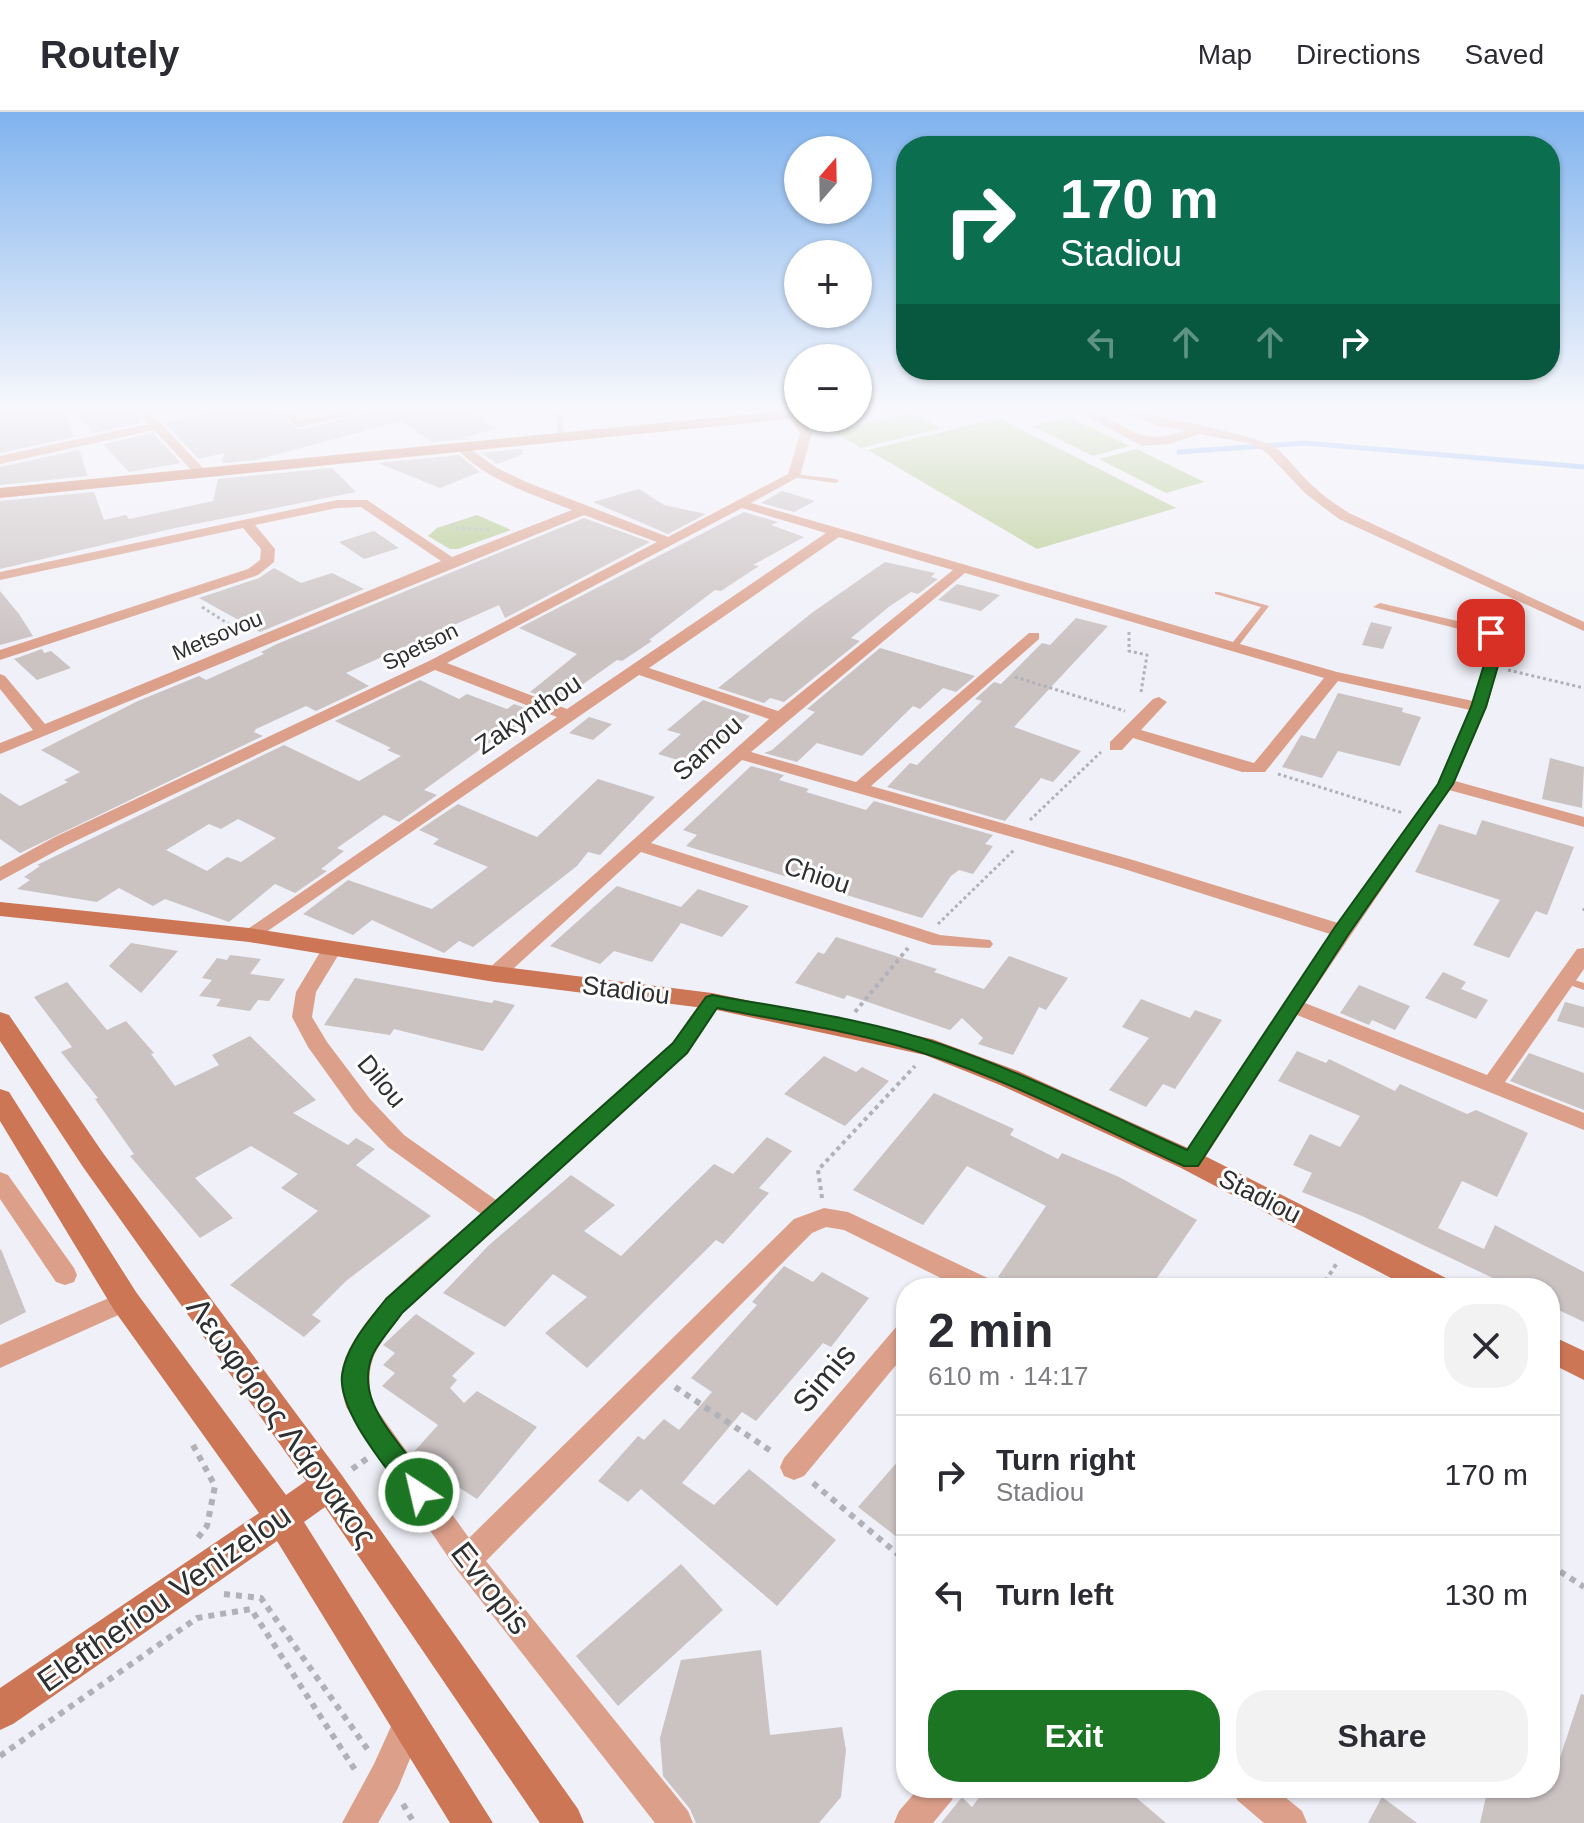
<!DOCTYPE html>
<meta charset="utf-8">
<style>
:root{--surface:#fff;--page:#f2f2f3;--text:#2b2b33;--muted:#7c7c81;--line:#e1e1e2;--accent:#1c7522}
body{margin:0;font-family:Arial,sans-serif;background:var(--page);color:var(--text);height:100vh;display:flex;flex-direction:column;font-size:30px;white-space:nowrap}
*{box-sizing:border-box;margin:0}
p{font-size:26px;color:var(--muted)}
.icon{flex:none;width:44px;height:44px;fill:none;stroke:currentColor;stroke-width:2;stroke-linecap:round;stroke-linejoin:round}
.map{position:relative;flex:1;overflow:hidden}
.sheet{position:absolute;left:896px;top:1166px;width:664px;height:520px;display:flex;flex-direction:column;background:var(--surface);border-radius:32px;box-shadow:0 2px 6px #0004}
.sheet>*{flex:none}
.banner{position:absolute;left:896px;top:24px;width:664px;height:244px;border-radius:32px;box-shadow:0 2px 6px #0004;background:#0b6e4f;color:#fff;overflow:hidden}
.needle{width:52px;rotate:20deg}
.tools{position:absolute;left:784px;top:24px;display:grid;gap:16px}
.tools a{display:grid;place-items:center;width:88px;height:88px;border-radius:50%;background:var(--surface);box-shadow:0 2px 6px #0004;font-size:40px}
.pin{position:absolute;display:grid;place-items:center;width:68px;height:68px;color:#fff;margin:-34px;border-radius:16px;box-shadow:0 4px 12px #0006}
.me{position:absolute;width:88px;margin:-44px;rotate:325deg;stroke-linejoin:round;filter:drop-shadow(0 0 6px #0008)}
.turn{display:flex;align-items:center;gap:28px;height:168px;padding:0 32px;font-size:36px}
.turn .icon{width:104px;height:104px;stroke-width:2.5}
.turn b{display:block;font-size:56px;line-height:68px}
.lanes{display:flex;align-items:center;height:76px;padding:0 32px;background:#0003;justify-content:center;gap:40px;direction:ltr}
.lanes .off{opacity:.35}
.round{display:grid;place-items:center;flex:none;width:84px;height:84px;border-radius:32px;background:var(--page)}
.summary{display:flex;align-items:center;justify-content:space-between;height:136px;padding:0 32px}
h1{font-size:48px;font-weight:700;line-height:60px}
.button{display:flex;gap:16px;margin-top:auto;padding:16px 32px}
.button a{flex:1;height:92px;border-radius:32px;background:var(--accent);color:#fff;font-size:32px;font-weight:700;line-height:92px;text-align:center}
.button a+a{background:var(--page);color:var(--text)}
ul{padding:0;list-style:none}
li{display:flex;align-items:center;gap:24px;height:120px;padding:0 32px;border-top:2px solid var(--line)}
li div{flex:1}
li b{display:block;font-size:30px}
li em{font-style:normal}
header{display:flex;align-items:center;gap:48px;box-sizing:border-box;height:112px;padding:0 40px;background:var(--surface);border-bottom:2px solid var(--line)}
header strong{font-size:38px}
nav{display:flex;gap:44px;margin-inline-start:auto;font-size:28px}
.map>svg:first-child{display:block}
</style>
<header>
<strong>Routely</strong>
<nav><a>Map</a><a>Directions</a><a>Saved</a></nav>
</header>
<div class="map">
<svg width="1584" height="1711" viewBox="0 0 1584 1711">
<rect width="100%" height="100%" fill="#f0f0f8"/>
<g fill="#b4c889">
<polygon points="911,300 941,316 861,336 832,319"/>
<polygon points="1068,305 1130,334 1093,344 1032,314"/>
<polygon points="999,306 1176,396 1037,437 868,338"/>
<polygon points="1137,337 1204,370 1166,381 1099,347"/>
<polygon points="477,403 511,418 458,437 450,437 428,424 437,416"/>
</g>
<g fill="none" stroke-linecap="round" stroke-linejoin="round">
<polyline stroke="#85b1f8" stroke-width="5" points="1179,340 1305,331 1584,355"/>
</g>
<g fill="#cbc2c2" fill-rule="evenodd">
<polygon points="0,299 65,299 74,325 0,341"/>
<polygon points="75,299 134,299 139,311 93,321"/>
<polygon points="212,299 274,299 299,318 374,299 469,299 496,317 464,325 470,327 432,330 401,309 256,348 222,351 224,341 199,347 165,311"/>
<polygon points="153,321 181,351 129,360 103,332"/>
<polygon points="522,337 523,342 497,352 481,341"/>
<polygon points="79,338 88,364 0,373 0,355"/>
<polygon points="459,343 480,360 440,376 378,351"/>
<polygon points="332,356 356,380 175,416 0,457 0,389 94,380 104,408 126,403 129,407 213,389 218,367"/>
<polygon points="639,377 664,393 706,402 668,422 593,390"/>
<polygon points="782,379 815,389 794,400 761,391"/>
<polygon points="744,400 778,410 771,413 804,425 753,453 759,454 721,479 715,478 649,528 652,529 622,549 617,548 558,590 530,580 577,542 519,516"/>
<polygon points="584,406 650,430 505,506 499,493 346,561 369,574 316,599 306,594 256,617 254,620 263,624 20,741 0,727 0,681 20,694 68,670 64,668 80,660 41,638 138,589 199,564 206,568 264,542 261,540 277,532"/>
<polygon points="374,419 399,436 364,447 339,430"/>
<polygon points="885,450 935,461 931,465 938,467 918,482 911,480 890,494 851,526 860,529 784,590 770,586 764,591 718,576 813,500"/>
<polygon points="274,456 301,471 332,461 364,477 260,520 199,486 259,466"/>
<polygon points="957,472 1000,483 981,499 938,488"/>
<polygon points="0,479 19,502 33,524 0,533"/>
<polygon points="1076,506 1108,514 1014,615 1081,639 1053,670 1041,666 1005,709 887,675 910,651 917,653 982,589 975,587 994,570 1001,572 1042,531 1050,533"/>
<polygon points="1371,510 1392,515 1383,537 1362,533"/>
<polygon points="880,536 975,564 956,580 943,576 920,597 913,594 862,644 817,631 797,650 764,641 772,638 815,600 807,597"/>
<polygon points="42,537 44,541 51,539 71,556 37,568 14,547"/>
<path d="M420 568 459 587 467 582 507 597 514 592 539 601 489 631 424 678 437 683 399 710 384 703 337 736 344 739 321 757 327 759 295 781 275 772 229 810 165 787 153 794 119 776 97 790 17 777 30 768 24 765 40 754 37 753 284 633 359 669 401 644 387 638 391 636 335 609ZM238 707 276 726 241 750 227 745 207 759 166 738 209 712 221 717Z"/>
<polygon points="1338,581 1403,596 1402,600 1421,605 1400,654 1338,639 1322,666 1282,655 1301,623 1315,627"/>
<polygon points="703,588 750,604 694,653 658,642 681,622 667,618"/>
<polygon points="589,605 612,612 593,628 569,621"/>
<polygon points="1550,646 1584,655 1582,696 1542,687"/>
<polygon points="751,654 784,663 779,668 809,677 806,680 866,698 874,689 993,723 985,732 993,734 973,762 959,758 951,764 922,806 686,734 697,723 683,718"/>
<polygon points="598,667 655,685 600,743 588,740 577,754 473,835 459,829 444,841 372,808 353,823 303,802 348,768 432,797 488,755 433,732 439,727 419,718 458,692 537,725"/>
<polygon points="1482,708 1574,735 1547,803 1536,799 1509,846 1473,833 1500,788 1415,760 1439,712 1476,723"/>
<polygon points="617,774 681,795 698,777 749,794 722,825 681,811 652,850 614,839 600,852 550,834"/>
<polygon points="836,825 937,857 934,860 984,877 1009,844 1068,866 1046,898 1039,895 1013,943 978,932 983,926 962,906 950,918 847,883 844,887 795,871 818,840 824,842"/>
<polygon points="131,831 178,839 141,881 109,854"/>
<polygon points="230,843 261,847 250,862 285,867 269,889 258,888 250,899 216,894 221,887 199,884 212,868 202,866 217,846 227,848"/>
<polygon points="1443,860 1466,870 1461,877 1488,888 1476,907 1425,886"/>
<polygon points="355,866 492,891 494,888 515,893 483,939 394,917 390,923 324,913"/>
<polygon points="67,870 107,918 126,909 154,941 151,942 175,974 219,953 212,943 250,924 316,988 293,1001 348,1033 356,1026 375,1037 356,1053 431,1104 346,1169 312,1203 321,1209 304,1225 230,1173 318,1099 281,1076 298,1062 251,1034 195,1066 233,1106 200,1126 130,1044 134,1042 95,987 98,986 61,940 72,935 34,885"/>
<polygon points="1359,873 1410,894 1395,918 1372,908 1369,913 1340,901"/>
<polygon points="1141,887 1190,906 1195,898 1222,908 1175,977 1163,972 1146,995 1109,978 1149,926 1122,915"/>
<polygon points="1565,890 1584,895 1584,916 1557,909"/>
<polygon points="1297,939 1326,951 1329,947 1395,979 1400,972 1467,1002 1476,998 1528,1021 1497,1085 1462,1069 1438,1116 1484,1137 1495,1113 1584,1160 1584,1210 1550,1194 1550,1176 1514,1176 1362,1104 1302,1080 1312,1061 1293,1053 1310,1022 1340,1035 1360,1004 1278,969"/>
<polygon points="1529,941 1584,961 1584,998 1510,969"/>
<polygon points="824,944 856,960 862,955 889,969 845,1014 784,982"/>
<polygon points="934,981 1014,1017 1010,1023 1058,1047 1062,1041 1119,1065 1197,1108 1150,1176 1021,1176 998,1165 1046,1094 967,1054 923,1113 853,1078"/>
<polygon points="767,1025 792,1039 759,1076 769,1081 723,1132 716,1128 587,1256 545,1221 587,1185 553,1162 505,1215 443,1181 489,1133 571,1063 615,1093 584,1119 621,1144 714,1052 733,1062"/>
<polygon points="1,1137 26,1200 0,1213 0,1138"/>
<polygon points="784,1154 813,1170 822,1160 869,1186 831,1235 823,1231 756,1309 742,1300 682,1371 714,1393 749,1357 836,1428 777,1494 641,1377 628,1390 598,1369 638,1324 644,1328 664,1307 679,1318 712,1280 691,1266 757,1193 752,1190"/>
<polygon points="416,1202 475,1241 452,1264 457,1268 450,1276 464,1291 477,1279 537,1315 477,1387 416,1348 412,1342 438,1313 382,1274 395,1261 383,1253 395,1241 383,1233"/>
<polygon points="906,1340 906,1432 858,1395"/>
<polygon points="681,1452 723,1498 618,1594 576,1544"/>
<polygon points="761,1538 770,1623 842,1615 846,1638 841,1685 819,1711 696,1711 690,1697 663,1664 660,1626 681,1548"/>
<polygon points="1581,1582 1584,1583 1584,1711 1480,1711 1488,1676 1550,1676"/>
<polygon points="986,1676 1125,1676 1166,1711 941,1711 962,1685 972,1695"/>
<polygon points="1382,1685 1417,1711 1368,1711"/>
</g>
<g fill="none" stroke-linecap="round" stroke-linejoin="round">
<g stroke="#b1b2b8" stroke-width="3" stroke-dasharray="3 3" stroke-linecap="butt">
<polyline points="451,412 458,416 490,418"/>
<polyline points="202,495 238,518"/>
<polyline points="1129,520 1129,539 1147,543 1141,580"/>
<polyline points="1508,558 1584,576"/>
<polyline points="1015,565 1125,599"/>
<polyline points="1278,662 1403,701"/>
<polyline points="1030,708 1101,640"/>
<polyline points="1584,796 1584,801"/>
<polyline points="938,812 1015,737"/>
</g>
<g stroke="#b1b2b8" stroke-width="4" stroke-dasharray="4 4" stroke-linecap="butt">
<polyline points="855,900 908,836"/>
<polyline points="822,1086 818,1058 915,954"/>
<polyline points="1321,1176 1337,1151"/>
</g>
<g stroke="#b1b2b8" stroke-width="6" stroke-dasharray="6 6" stroke-linecap="butt">
<polyline points="675,1275 774,1341"/>
<polyline points="193,1333 215,1374 207,1414 197,1427"/>
<polyline points="352,1357 368,1346"/>
<polyline points="813,1371 906,1449"/>
<polyline points="1550,1453 1584,1475"/>
<polyline points="224,1482 261,1486 368,1638"/>
<polyline points="0,1644 197,1506 251,1497 357,1661"/>
<polyline points="403,1692 414,1711"/>
</g>
<g fill="#dca08a" fill-rule="evenodd">
<polygon points="555,299 561,299 564,324 559,323"/>
<polygon points="794,362 836,367 839,369 836,371 792,365 792,363"/>
<polygon points="1215,480 1219,480 1269,494 1236,537 1230,537 1229,535 1261,495 1215,482"/>
<polygon points="1565,865 1584,871 1584,878 1561,870 1560,868 1561,866"/>
</g>
<g fill="#dca08a" fill-rule="evenodd">
<polygon points="137,299 149,299 204,357 204,363 196,363 154,318 0,352 0,344 148,312"/>
<polygon points="277,299 289,299 300,308 346,299 371,299 298,315"/>
<path d="M1077 299C1124 299 1124 338 1185 319L1156 313 1119 299C1139 299 1260 324 1275 335 1289 346 1300 363 1314 375 1324 385 1337 393 1349 401L1584 510V519L1339 407 1306 382 1266 340 1248 331 1200 322 1169 332 1142 334Z"/>
<path d="M793 300 812 321 800 364 751 391 1337 560 1473 589 1490 530 1486 524 1373 495 1380 491 1496 518 1505 530 1487 595 1455 669 1584 705V715L1449 678 1305 891 1487 963 1577 837 1584 836V857L1505 970 1584 1001V1018L1297 903 1199 1055 1191 1058 1183 1055 1179 1049 1183 1043 1330 822 1121 756 742 648 651 731 940 823 990 828 993 832 990 836 932 833 641 740 502 867H488L485 862 488 857 769 607 639 563 256 827H242L239 823 557 605 435 558 65 734 0 769V755L53 726 429 549 657 430 584 403 0 642V631L33 618 0 577V562L5 564 45 612 441 449 361 395 337 396 255 413 275 437 274 450 258 463 0 548V538L248 457 260 448 261 437 243 416 0 468V460L337 388H367L452 445 572 398C534 383 486 368 458 338V332L462 331 497 356 526 370 668 425 788 362 800 321 787 303ZM742 396 826 421 567 597 447 551ZM839 425 953 458 778 599 649 556ZM965 461 1324 566 1254 651 1141 618 1167 590 1159 585 1153 587 1110 630V638H1122L1133 626 1242 660H1265L1338 569 1470 598 1437 672 1338 811 1133 748 871 674 1039 527V521H1029L856 670 751 640Z"/>
<path d="M332 831 342 837 316 880 312 905 327 930 370 987 404 1023 496 1088 672 931 705 884 712 882 722 889 688 941 403 1201C377 1237 364 1245 372 1291L469 1426 794 1107 824 1096 848 1100 994 1169 998 1176H961L844 1118 826 1115 812 1121 486 1449 688 1699 693 1711H655L457 1458 346 1295C344 1286 340 1274 341 1264 346 1208 440 1138 481 1102L388 1035 354 999 308 935 292 905 296 880 325 832Z"/>
<polygon points="0,1060 8,1063 74,1156 77,1163 74,1170 65,1173 56,1170 0,1087"/>
<polygon points="125,1179 134,1182 138,1189 134,1196 0,1256 0,1233"/>
<polygon points="906,1211 906,1241 804,1364 794,1368 784,1364 780,1355 784,1346 897,1214"/>
<polygon points="409,1594 420,1599 425,1610 398,1676 378,1711 342,1711 374,1652 398,1599"/>
<polygon points="919,1676 956,1676 952,1688 933,1711 894,1711 899,1699"/>
<polygon points="1233,1676 1274,1676 1302,1699 1307,1711 1264,1711 1237,1688"/>
</g>
<g fill="#cd7656" fill-rule="evenodd">
<polygon points="783,299 798,299 798,306 0,386 0,376"/>
<polygon points="0,790 249,816 495,854 712,881 932,927 1018,959 1201,1042 1448,1167 1452,1176 1410,1176 1181,1056 1000,973 925,943 712,897 495,870 249,830 0,804"/>
<polygon points="0,900 9,903 103,1041 341,1362 578,1697 584,1711 540,1711 325,1395 304,1410 493,1711 450,1711 277,1429 13,1612 0,1618 0,1576 259,1401 114,1198 0,1009 0,977 9,980 136,1180 286,1383 306,1369 83,1055 0,929"/>
<polygon points="1550,1223 1584,1239 1584,1268 1550,1251"/>
</g>
</g>
<linearGradient id="sky" x2="0" y2="1"><stop stop-color="#80b3ee"/><stop offset="0.55" stop-color="#f8f8fc"/><stop offset="1" stop-color="#f8f8fc" stop-opacity="0"/></linearGradient>
<rect width="1584" height="539" fill="url(#sky)"/>
<path fill="#1c7522" stroke="#124c16" stroke-width="2" d="M1491 517 1505 530 1486 595 1453 672 1348 823 1198 1054H1184C1099 1016 1015 970 926 942 859 920 787 910 717 896L687 941 402 1201C393 1214 380 1228 373 1242 350 1296 411 1335 431 1380L428 1388 419 1392 410 1388C388 1357 338 1301 342 1263 346 1234 369 1209 386 1187L673 931 706 885 712 883C788 897 867 907 940 932 1024 961 1105 1001 1187 1038L1335 815 1438 672 1471 595 1491 530 1484 521Z"/>
<g text-anchor="middle" stroke-width="6" stroke-linejoin="round" paint-order="stroke">
<g font-size="22" fill="#2f3032" stroke="#fefefe">
<text transform="translate(217 523) rotate(-23)" y="8">Metsovou</text>
<text transform="translate(420 534) rotate(-26)" y="8">Spetson</text>
</g>
<g font-size="26" fill="#2f3032" stroke="#fefefe">
<text transform="translate(528 602) rotate(-34)" y="9">Zakynthou</text>
<text transform="translate(707 636) rotate(-42)" y="9">Samou</text>
<text transform="translate(817 763) rotate(18)" y="9">Chiou</text>
<text transform="translate(626 878) rotate(7)" y="9">Stadiou</text>
<text transform="translate(382 969) rotate(50)" y="9">Dilou</text>
<text transform="translate(1260 1084) rotate(27)" y="9">Stadiou</text>
</g>
<g font-size="32" fill="#2f3032" stroke="#fefefe">
<text transform="translate(824 1266) rotate(-50)" y="11">Simis</text>
<text transform="translate(282 1310) rotate(54)" y="11">Λεωφόρος Λάρνακος</text>
<text transform="translate(491 1476) rotate(52)" y="11">Evropis</text>
<text transform="translate(164 1486) rotate(-35)" y="11">Eleftheriou Venizelou</text>
</g>
</g>
</svg>
<div class="tools">
<a><svg class="needle" viewBox="-14 -14 28 28"><path d="M0-13l5 13h-10z" fill="#e53935"/><path d="M0 13l5-13h-10z" fill="#7c7c81"/></svg></a>
<a>+</a>
<a>−</a>
</div>
<div class="pin" style="left:1491px;top:521px;background:#d93025"><svg class="icon" aria-label="arrive" viewBox="0 0 24 24"><path d="M6 21V4h12l-3 4 3 4H6"/></svg></div>
<svg class="me" style="left:419px;top:1380px" viewBox="-20 -20 40 40"><circle r="17" fill="#1c7522" stroke="#fff" stroke-width="3"/><path d="M0-11L8 9 0 5-8 9z" fill="#fff"/></svg>
<div class="banner">
<div class="turn"><svg class="icon" aria-label="right" viewBox="0 0 24 24"><path d="M7 20v-9h11M14 6l5 5-5 5"/></svg><div><b>170 m</b>Stadiou</div></div>
<div class="lanes"><svg class="icon off" aria-label="left" viewBox="0 0 24 24"><path d="M17 20v-9H6M10 6l-5 5 5 5"/></svg><svg class="icon off" aria-label="ahead" viewBox="0 0 24 24"><path d="M12 20V5M6 11l6-6 6 6"/></svg><svg class="icon off" aria-label="ahead" viewBox="0 0 24 24"><path d="M12 20V5M6 11l6-6 6 6"/></svg><svg class="icon" aria-label="right" viewBox="0 0 24 24"><path d="M7 20v-9h11M14 6l5 5-5 5"/></svg></div>
</div>
<section class="sheet">
<div class="summary"><div><h1>2 min</h1><p>610 m · 14:17</p></div><a class="round"><svg class="icon" aria-label="close" viewBox="0 0 24 24"><path d="M6 6l12 12M18 6L6 18"/></svg></a></div>
<ul>
<li><svg class="icon" aria-label="right" viewBox="0 0 24 24"><path d="M7 20v-9h11M14 6l5 5-5 5"/></svg><div><b>Turn right</b><p>Stadiou</p></div><em>170 m</em></li>
<li><svg class="icon" aria-label="left" viewBox="0 0 24 24"><path d="M17 20v-9H6M10 6l-5 5 5 5"/></svg><div><b>Turn left</b></div><em>130 m</em></li>
</ul>
<div class="button"><a>Exit</a><a>Share</a></div>
</section>
</div>
